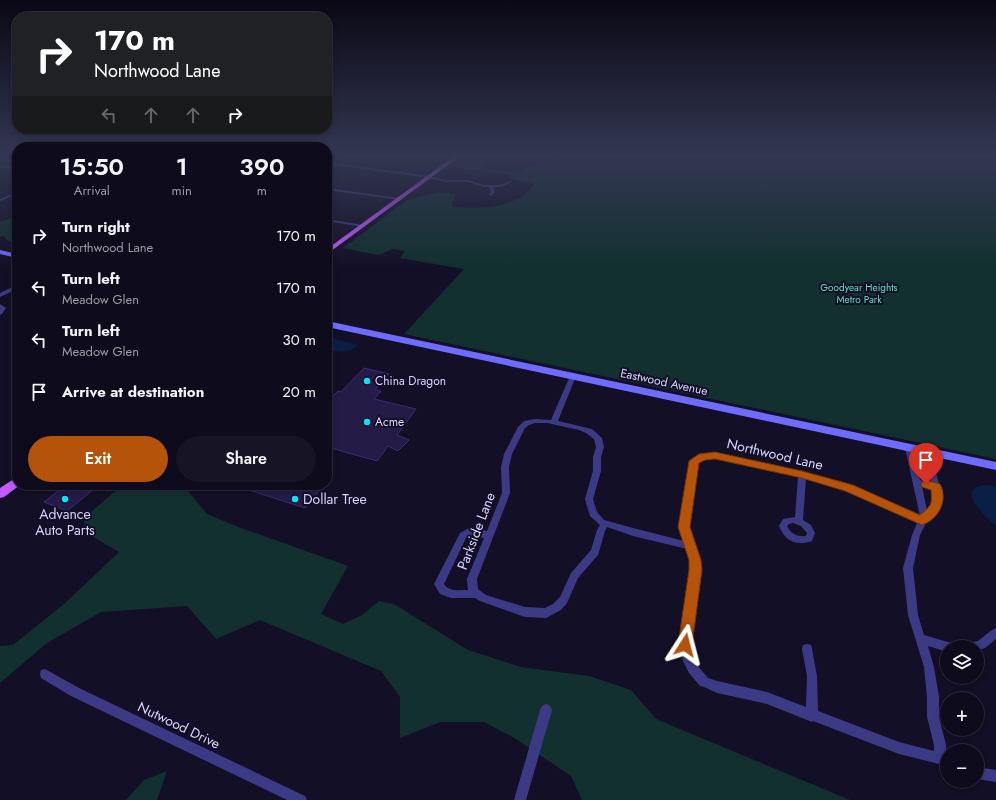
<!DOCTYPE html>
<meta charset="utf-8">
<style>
:root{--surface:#0e0b1c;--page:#171425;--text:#f1f3f6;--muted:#9b9ba3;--line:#2e2b3b;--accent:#b45309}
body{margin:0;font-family:Jost,sans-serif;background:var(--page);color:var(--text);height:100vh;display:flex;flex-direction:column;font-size:15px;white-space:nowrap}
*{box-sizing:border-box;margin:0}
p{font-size:13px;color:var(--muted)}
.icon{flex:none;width:22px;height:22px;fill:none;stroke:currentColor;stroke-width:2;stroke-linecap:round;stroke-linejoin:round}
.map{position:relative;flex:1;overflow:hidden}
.side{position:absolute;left:12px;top:142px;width:320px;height:348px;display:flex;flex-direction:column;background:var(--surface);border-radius:16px;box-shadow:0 2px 6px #0003,0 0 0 1px var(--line)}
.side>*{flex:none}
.hud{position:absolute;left:12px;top:12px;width:320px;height:122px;border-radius:16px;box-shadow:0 2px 6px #0003,0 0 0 1px var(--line);background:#202124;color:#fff;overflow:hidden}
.controls{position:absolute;left:940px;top:640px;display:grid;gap:8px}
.controls a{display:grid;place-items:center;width:44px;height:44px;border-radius:50%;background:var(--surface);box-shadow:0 2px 6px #0003,0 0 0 1px var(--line);font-size:20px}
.pin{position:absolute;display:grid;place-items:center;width:34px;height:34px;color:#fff;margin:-41px -17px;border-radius:50% 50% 50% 0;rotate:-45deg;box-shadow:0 0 4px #0007}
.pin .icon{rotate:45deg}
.me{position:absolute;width:44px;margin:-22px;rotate:9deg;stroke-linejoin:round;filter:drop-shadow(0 0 3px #0008)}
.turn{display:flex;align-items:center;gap:14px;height:84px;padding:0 16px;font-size:18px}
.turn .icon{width:52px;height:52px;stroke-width:2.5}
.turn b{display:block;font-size:28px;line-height:34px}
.lanes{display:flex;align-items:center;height:38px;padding:0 16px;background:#0003;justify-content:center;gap:20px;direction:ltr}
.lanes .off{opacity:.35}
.eta{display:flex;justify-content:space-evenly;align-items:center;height:68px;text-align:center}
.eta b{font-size:24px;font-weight:600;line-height:28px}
.cta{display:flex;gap:8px;margin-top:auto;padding:8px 16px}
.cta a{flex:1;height:46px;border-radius:24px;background:var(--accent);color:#fff;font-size:16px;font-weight:600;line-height:46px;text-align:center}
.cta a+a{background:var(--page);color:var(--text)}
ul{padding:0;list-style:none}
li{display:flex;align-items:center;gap:12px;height:52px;padding:0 16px}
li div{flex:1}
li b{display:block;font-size:15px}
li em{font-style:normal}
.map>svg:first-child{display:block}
</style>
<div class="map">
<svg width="996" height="800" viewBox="0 0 996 800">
<rect width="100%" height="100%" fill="#130f26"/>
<g fill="#12302f">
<path d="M559 157H996V459L404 334 464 269 400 258 405 251 393 249 378 255 343 248 407 200 439 192 455 194V199L452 202V207C478 209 519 209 534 184L508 178 509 176 506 174 460 168 458 166 484 161 489 163 484 167 485 169 521 173 525 168Z"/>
<polygon points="17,215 17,241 13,243 7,240 4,236 0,237 0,222"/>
<polygon points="129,485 184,486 207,514 241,528 348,566 321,614 343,624 362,615 379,601 394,604 468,650 521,667 589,676 631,690 656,719 850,800 582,800 571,776 516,739 484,722 440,722 400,738 400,697 381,671 260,620 216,639 187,606 101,612 47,643 0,683 0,646 13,645 64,604 119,552 90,535 83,519 114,492"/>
<polygon points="167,771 157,800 126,800 144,780"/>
</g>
<g fill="#0a1f44">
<path d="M327 337 358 345C348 354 339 352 327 350Z"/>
<path d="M983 485 996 486V525C989 521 964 497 974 489 976 487 981 486 983 485Z"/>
</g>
<g fill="#241b47" stroke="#3b2d73">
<polygon points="364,368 389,374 375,390 381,391 374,399 416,409 397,435 409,440 398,451 388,446 377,461 327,447 327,402 338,391 341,392"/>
<polygon points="66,485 99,485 67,511 44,502"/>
<polygon points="254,485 305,485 320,490 305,508 249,490"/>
</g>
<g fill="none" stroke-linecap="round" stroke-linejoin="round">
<g fill="#3d3a85" fill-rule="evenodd">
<polygon points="327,162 429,176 447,180 468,180 484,185 499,185 510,181 512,182 501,187 493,187 495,192 491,196 489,195 491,192 489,187 484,187 468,182 447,182 429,178 327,164"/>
<polygon points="0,165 17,168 17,170 0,167"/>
<polygon points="327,188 399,198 401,199 399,200 327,190"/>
<polygon points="17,192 17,194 0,201 0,199"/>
<polygon points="327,219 363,225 365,226 363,227 327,221"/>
<polygon points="17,285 17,289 0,297 0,293"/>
<polygon points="0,304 6,308 2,314 0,315"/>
<path d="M573 374 576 376 558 421 592 429 602 438 604 447 601 457V471L593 499 597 512 604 520 633 528 684 541 680 527 690 461C696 454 706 453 715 452L802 472 852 486 920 516 905 448 906 446H912L917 466 927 468 923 452 924 450H930L942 495 939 510 926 523 920 535 913 568 918 615 924 635 951 643 952 647H947V652L928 646 934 667 939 697V717L946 745 947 766 899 754 813 721 812 722 767 704 717 693 704 687 700 686 689 673 682 659 680 645 690 570V560L687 549 633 536 607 527 605 531 598 555 578 578 567 603 561 610 546 618 525 617 480 601 475 598H451L440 594 434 584 460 533 469 528 487 531 502 493 501 467 504 454 518 427 524 421 535 419 551 420 570 376ZM535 423H547L579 430 586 433 594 439 596 447 593 457V471L585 499 590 516 600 525 597 530 591 550 571 573 560 597 553 604 545 608 525 607 486 595 478 589 477 579 510 493 509 467 512 454 525 428 529 425ZM715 458 798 477 795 517 783 519 779 526C785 542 797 546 812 541L815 533 811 525 803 520 806 479 847 490 917 523 912 535 903 568 908 615 924 667 927 697V717L934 745V751L899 742 818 711 817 676 812 649 811 645 807 644 803 645 802 649 807 676 806 707 767 692 717 681 708 678 697 665 692 658 690 645 700 570V560L688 527 698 462 705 459ZM918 472 929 474 931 483 920 480ZM922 486 932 489C934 498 934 505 927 511ZM793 523 801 526 807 533 806 536C797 537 791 534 787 526L789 524ZM470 536 484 538 467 579 468 590C459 590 449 592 444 584L466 538Z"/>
<polygon points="996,628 996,639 985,648 977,651 977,647 968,647 969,643 978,641 992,630"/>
<polygon points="45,669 79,688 305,796 307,800 287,800 71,696 41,678 40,674 41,670"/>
<polygon points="546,704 550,706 552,710 526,800 514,800 540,710 542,706"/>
<polygon points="977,767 996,770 996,782 977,779"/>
</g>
<g fill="#6f6bff" fill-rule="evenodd">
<polygon points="0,250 17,254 17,258 0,254"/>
<polygon points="327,321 996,462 996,470 327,327"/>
</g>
<g fill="#c25bff" fill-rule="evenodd">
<polygon points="453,157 459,157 327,254 327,249"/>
<polygon points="17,477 17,485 20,485 4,497 0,498 0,488"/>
</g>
</g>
<linearGradient id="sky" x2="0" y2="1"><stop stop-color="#0a0815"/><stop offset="0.58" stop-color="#333752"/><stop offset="1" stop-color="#333752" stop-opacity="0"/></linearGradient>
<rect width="996" height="269" fill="url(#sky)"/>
<path fill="#b45309" stroke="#753606" d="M715 452 802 471 853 485 920 515C932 505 932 505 931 490L922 487 921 484 922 482 926 480 940 484C949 500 938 520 922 525L845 491 802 478 715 459 705 460 699 463 690 527 701 560 702 570 692 645 690 650 685 652 680 650 678 645 689 570V560L678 527 689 461 699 454Z"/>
<g fill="#00e5ff" stroke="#130f26" stroke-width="1.5">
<circle cx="367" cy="381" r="4"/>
<circle cx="367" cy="422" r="4"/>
<circle cx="65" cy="499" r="4"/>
<circle cx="295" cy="499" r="4"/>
</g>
<g text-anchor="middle" stroke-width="4" stroke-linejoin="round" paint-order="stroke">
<g font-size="10" fill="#5fe0c0" stroke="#130f26">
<text x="859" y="291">Goodyear Heights<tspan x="859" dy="12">Metro Park</tspan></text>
</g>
<g font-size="12" fill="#d9d4ff" stroke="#130f26" text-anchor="start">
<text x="375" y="385">China Dragon</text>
<text x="375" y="426">Acme</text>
</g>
<g font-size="12" fill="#d9d4ff" stroke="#130f26">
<text transform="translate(664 382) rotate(12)" y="4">Eastwood Avenue</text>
</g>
<g font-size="14" fill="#d9d4ff" stroke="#130f26">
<text transform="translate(775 454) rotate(13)" y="5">Northwood Lane</text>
<text transform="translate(476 531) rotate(-69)" y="5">Parkside Lane</text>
<text transform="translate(179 725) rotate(26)" y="5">Nutwood Drive</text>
</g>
<g font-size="14" fill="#d9d4ff" stroke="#130f26" text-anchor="start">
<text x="303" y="504">Dollar Tree</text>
<text x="65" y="519" text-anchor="middle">Advance<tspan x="65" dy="16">Auto Parts</tspan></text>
</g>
</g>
</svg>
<div class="controls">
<a><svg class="icon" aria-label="layers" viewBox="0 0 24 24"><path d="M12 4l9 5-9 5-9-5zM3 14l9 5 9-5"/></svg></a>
<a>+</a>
<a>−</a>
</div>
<div class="pin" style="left:926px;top:484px;background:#d93025"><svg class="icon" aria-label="arrive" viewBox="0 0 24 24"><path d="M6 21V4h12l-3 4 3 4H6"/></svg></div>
<svg class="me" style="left:685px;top:645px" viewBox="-20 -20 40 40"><path d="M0-17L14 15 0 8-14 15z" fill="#b45309" stroke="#fff" stroke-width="4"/></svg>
<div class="hud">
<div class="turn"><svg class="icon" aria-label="right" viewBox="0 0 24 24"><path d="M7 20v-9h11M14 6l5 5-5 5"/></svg><div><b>170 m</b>Northwood Lane</div></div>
<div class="lanes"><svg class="icon off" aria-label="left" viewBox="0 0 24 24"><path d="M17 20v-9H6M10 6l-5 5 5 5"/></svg><svg class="icon off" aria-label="ahead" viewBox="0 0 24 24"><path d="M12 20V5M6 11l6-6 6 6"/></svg><svg class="icon off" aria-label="ahead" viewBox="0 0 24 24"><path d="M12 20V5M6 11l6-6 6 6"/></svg><svg class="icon" aria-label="right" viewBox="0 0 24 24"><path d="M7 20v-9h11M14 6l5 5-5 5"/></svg></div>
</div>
<section class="side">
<div class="eta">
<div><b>15:50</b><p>Arrival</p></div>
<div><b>1</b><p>min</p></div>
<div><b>390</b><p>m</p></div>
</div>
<ul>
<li><svg class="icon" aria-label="right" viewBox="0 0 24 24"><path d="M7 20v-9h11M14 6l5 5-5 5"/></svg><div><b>Turn right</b><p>Northwood Lane</p></div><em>170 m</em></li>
<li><svg class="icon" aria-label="left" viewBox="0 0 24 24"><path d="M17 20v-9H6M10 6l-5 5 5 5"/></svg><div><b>Turn left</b><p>Meadow Glen</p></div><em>170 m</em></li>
<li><svg class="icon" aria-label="left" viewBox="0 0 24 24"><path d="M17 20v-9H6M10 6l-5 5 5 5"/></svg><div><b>Turn left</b><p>Meadow Glen</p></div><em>30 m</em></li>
<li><svg class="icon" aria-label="arrive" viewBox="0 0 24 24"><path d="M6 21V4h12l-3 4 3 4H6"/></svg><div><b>Arrive at destination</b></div><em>20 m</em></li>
</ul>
<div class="cta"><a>Exit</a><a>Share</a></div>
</section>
</div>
